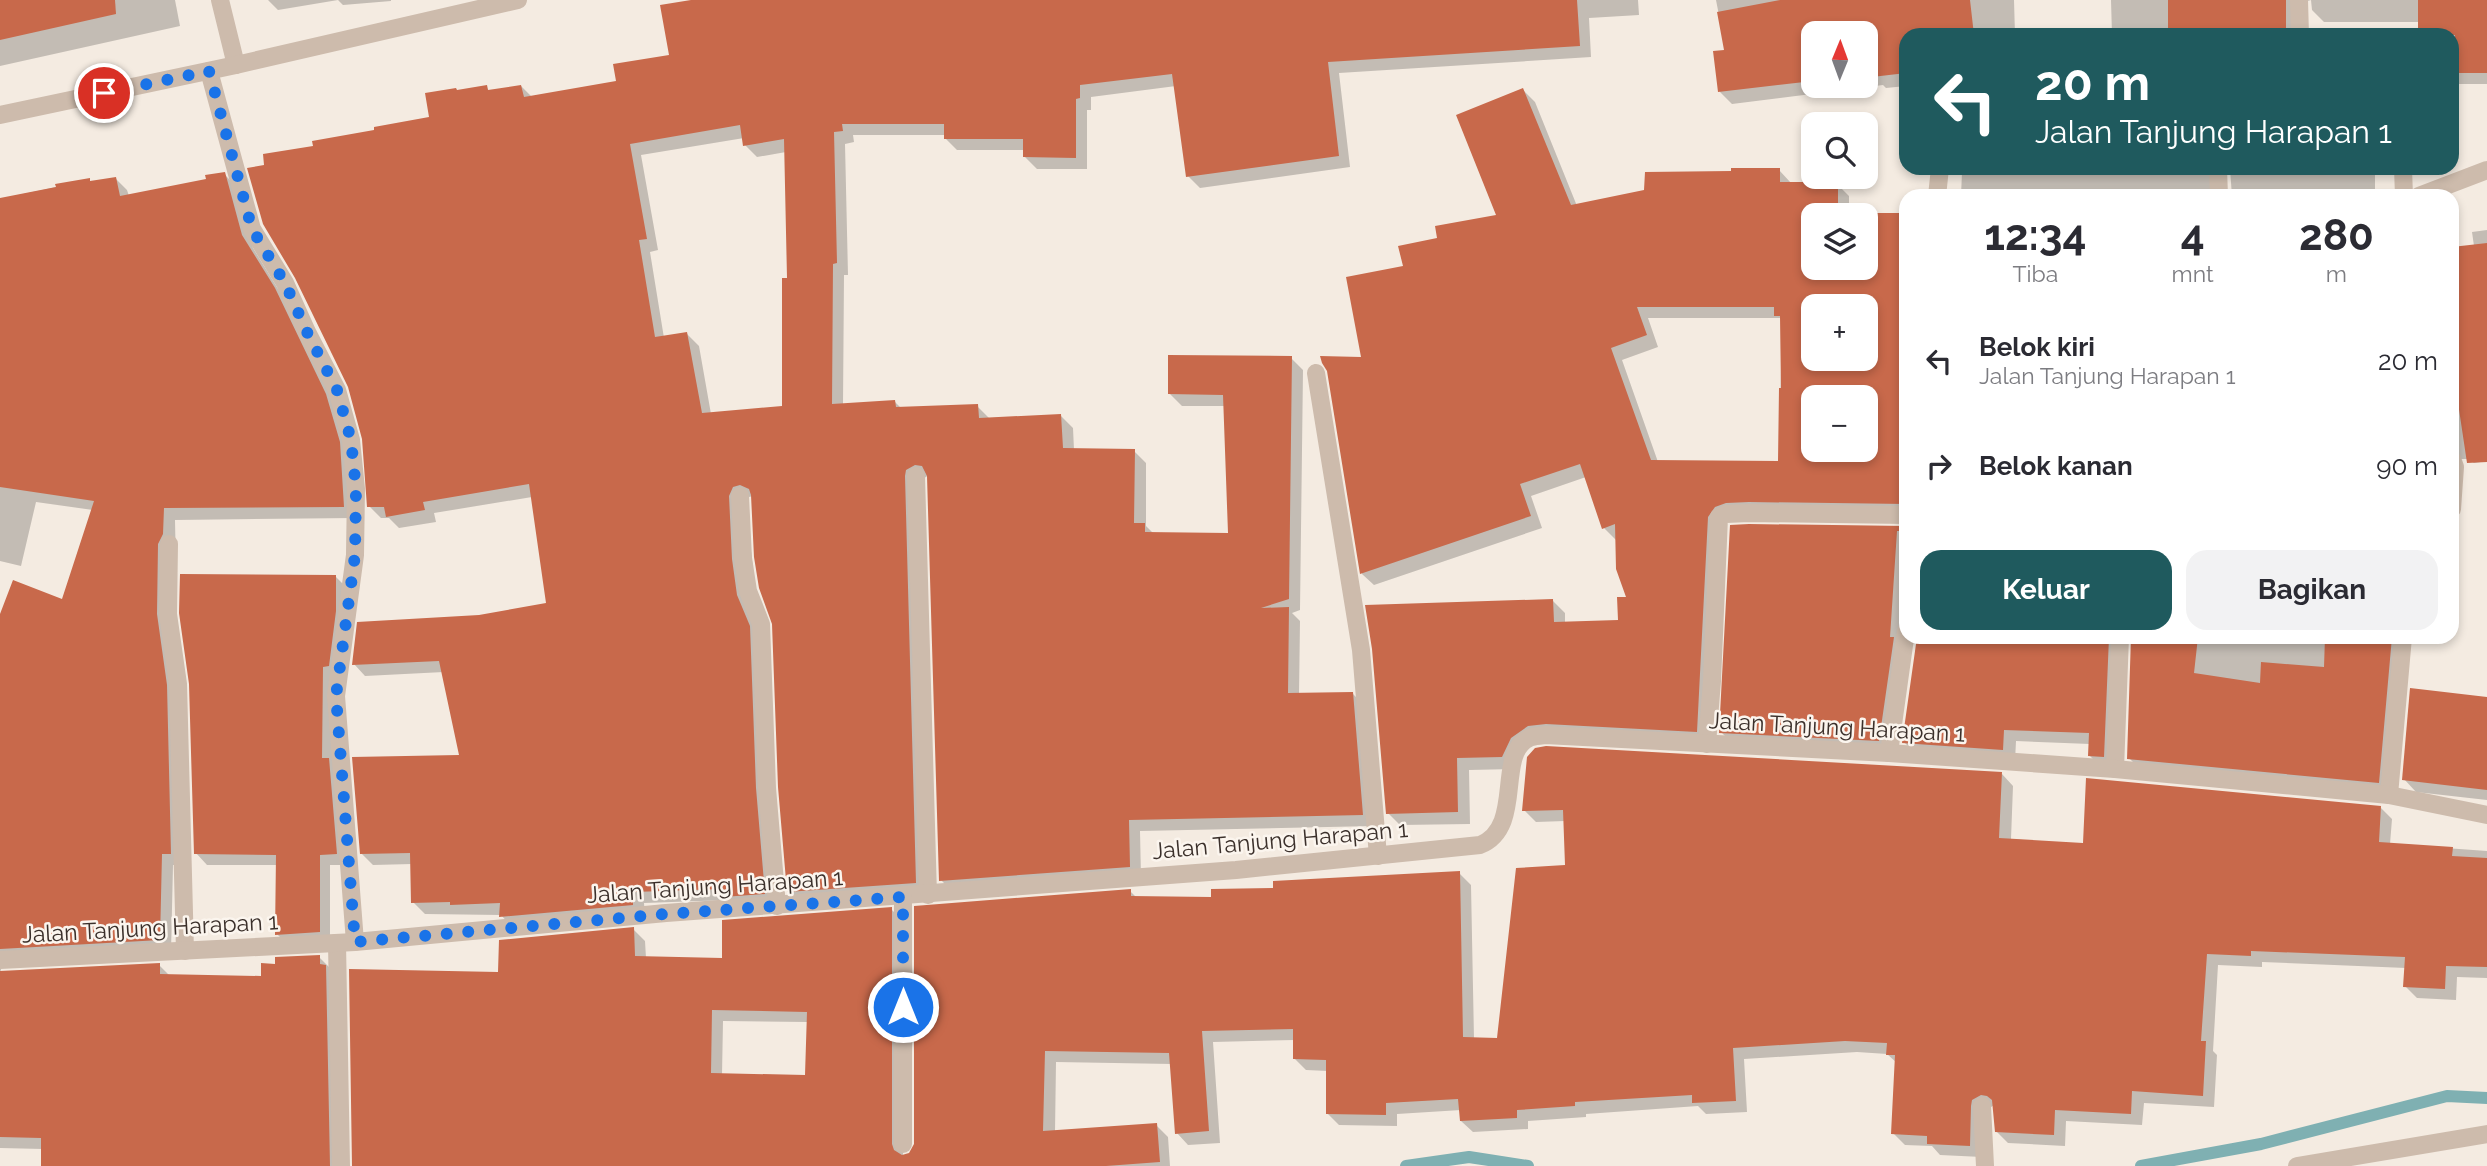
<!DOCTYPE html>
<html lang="id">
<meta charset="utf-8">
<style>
:root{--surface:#fff;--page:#f2f2f3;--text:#2b2b33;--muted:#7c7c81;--accent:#1f5a5e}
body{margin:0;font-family:Raleway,sans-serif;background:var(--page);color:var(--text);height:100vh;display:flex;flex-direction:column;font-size:26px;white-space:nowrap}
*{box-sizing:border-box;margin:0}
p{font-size:23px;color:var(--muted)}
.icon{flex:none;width:38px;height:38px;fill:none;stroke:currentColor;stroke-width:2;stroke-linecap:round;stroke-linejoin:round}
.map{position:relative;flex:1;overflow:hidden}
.side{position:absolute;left:1899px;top:189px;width:560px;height:455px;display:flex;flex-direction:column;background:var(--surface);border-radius:21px;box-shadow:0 4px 10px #0003}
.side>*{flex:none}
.guide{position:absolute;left:1899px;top:28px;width:560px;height:147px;border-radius:21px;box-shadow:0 4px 10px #0003;background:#1f5a5e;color:#fff;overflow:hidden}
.needle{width:46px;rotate:1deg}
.controls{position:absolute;left:1801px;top:21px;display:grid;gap:14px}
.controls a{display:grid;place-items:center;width:77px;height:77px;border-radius:14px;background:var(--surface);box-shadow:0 4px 10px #0003;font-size:35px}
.pin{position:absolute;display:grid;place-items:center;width:60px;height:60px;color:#fff;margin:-30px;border:4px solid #fff;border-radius:50%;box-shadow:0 2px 7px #0007}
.me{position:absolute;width:77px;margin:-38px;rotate:0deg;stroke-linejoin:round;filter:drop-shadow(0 0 5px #0008)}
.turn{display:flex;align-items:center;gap:24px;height:147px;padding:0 21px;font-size:32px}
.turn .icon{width:91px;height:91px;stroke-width:2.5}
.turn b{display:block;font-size:49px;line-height:60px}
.eta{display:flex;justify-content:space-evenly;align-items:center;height:119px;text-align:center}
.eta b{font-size:42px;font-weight:700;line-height:49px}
.action{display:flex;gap:14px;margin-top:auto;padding:14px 21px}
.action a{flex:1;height:80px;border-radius:21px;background:var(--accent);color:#fff;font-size:28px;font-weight:700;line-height:80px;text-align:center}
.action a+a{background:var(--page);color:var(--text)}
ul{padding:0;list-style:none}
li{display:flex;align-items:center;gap:21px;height:105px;padding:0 21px}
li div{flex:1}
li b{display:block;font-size:26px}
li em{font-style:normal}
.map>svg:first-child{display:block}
</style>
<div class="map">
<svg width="2487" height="1166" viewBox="0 0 2487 1166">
<rect width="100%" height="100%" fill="#f4ebe1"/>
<g fill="#0003" fill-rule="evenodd">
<polygon points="0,0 175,0 180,26 0,66"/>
<polygon points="268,0 391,0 391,1 343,5 338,0 278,10"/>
<path d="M698 0H1638L1639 15 1589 18 1591 57 1339 73 1350 167 1200 188 1188 176 1176 86 1091 97V110H1087V169H1037L1025 157V150H957L945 138V135H853L854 142 845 144 848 275H844L843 405 895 402 901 408 977 406 989 418 1061 416 1073 428 1074 450 1134 451 1146 463V526L1154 534 1230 535 1226 406H1182L1170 394 1291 358 1303 370 1300 610 1292 613 1300 621 1299 695 1352 693 1364 705 1374 826 1140 831 1141 878 953 892 941 880 929 475 918 482 927 894 801 904 789 892 774 623 753 496 745 498 761 640 776 906 728 900 644 903 645 916 513 928 501 915 425 914 413 902 412 864 373 865 361 853 461 757 444 672 365 676 354 664 480 617 548 605 532 497 434 513 436 522 399 528 389 518H381L369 506 364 438 350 386 266 166 315 147 431 119 458 92 486 87 490 92 521 86 532 97 618 83 671 56ZM744 138 745 145 757 157 786 152 788 280 784 408 711 414 699 346 687 334 664 338 650 252 658 250 641 155Z"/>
<path d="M1716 0H2014L2015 35H1906V86L1886 88 1883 85 1732 104 1720 92 1726 51ZM1813 33H1866V86H1813Z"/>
<polygon points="2111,0 2487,0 2487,84 2452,84 2452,35 2420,35 2420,22 2324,22 2312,10 2311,0 2304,2 2299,35 2112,35"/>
<path d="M1523 90 1535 102 1577 206 1732 173 1779 170 1791 183 1837 184 1849 196V215H1906V515L1726 518 1708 743 1558 735 1523 750 1514 769 1469 770 1470 824 1400 825 1388 813 1553 601 1565 613V623L1620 622 1629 599 1616 540 1604 528 1586 477 1531 496 1542 528 1374 585 1362 574 1329 370 1363 359 1405 268 1439 239 1499 217ZM1813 215H1866V268H1813ZM1813 306H1866V359H1813ZM1648 318H1780L1782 321 1779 462H1658L1622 360 1658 347ZM1813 397H1866V450H1813Z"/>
<polygon points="2114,168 2375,168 2375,196 2232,196 2230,169 2225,169 2219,196 1961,196 1962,172 2114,172"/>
<polygon points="224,174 236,186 253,248 286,302 338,408 355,518 175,520 182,865 173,865 171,952 2,966 0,973 159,965 170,976 262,978 277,965 319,957 331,969 341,1166 43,1166 43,1149 0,1148 0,619 63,601 93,510 36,502 21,566 0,561 0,199 89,180 92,183 115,178 127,190 129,196 208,181"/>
<polygon points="2487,230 2487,461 2474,463 2468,459 2461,459 2452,466 2452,249 2474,246 2472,232"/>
<polygon points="1732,527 1906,528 1906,637 1891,752 1733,744 1721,732"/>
<polygon points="336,577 347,588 339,677 347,865 330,865 330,943 288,945 277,934 278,865 207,865 196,853"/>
<polygon points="1918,637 2406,637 2390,794 2141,770 2129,758 2133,637 2126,639 2115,768 2101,767 2089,755 2090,744 2016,741 2015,761 1916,754 1904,742"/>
<polygon points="2487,699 2487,800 2416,792 2404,779"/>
<path d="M2002 774 2013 786 2011 839 2084 845 2380 807 2392 819 2390 844 2487 851V978L2457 977 2456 1000 2417 998 2405 986 2406 968 2262 962V967L2218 965 2213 1051 2217 1055 2214 1107 2144 1103 2142 1125 2066 1121 2065 1146 2008 1143 1996 1131 1994 1105 1984 1112 1982 1157 1940 1155 1932 1146 1905 1145 1893 1133 1897 1063 1887 1054 1857 1052 1744 1059 1747 1112 1706 1114 1698 1106 1586 1114V1117L1528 1121V1129L1473 1132 1461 1121V1110L1397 1114V1126L1339 1125 1327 1113 1328 1071 1306 1070 1294 1058 1295 1040 1213 1042 1220 1143 1188 1145 1177 1133 1172 1064 1056 1062 1055 1132 1156 1125 1168 1137 1170 1166H354L500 974 633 929 645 941 646 958 723 960 891 909 903 921V1157L910 1155 1130 891 1137 898 1213 899 1275 889 1459 873 1471 885 1474 1039 1499 1040 1567 867 1565 821 1536 822 1524 810ZM723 1021 808 1022 807 1077 722 1075Z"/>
</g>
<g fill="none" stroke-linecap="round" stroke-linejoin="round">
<g stroke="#7fb0b2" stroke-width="12">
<polyline points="1406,1166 1469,1157 1528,1166"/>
<polyline points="2141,1166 2261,1144 2447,1096 2487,1098"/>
</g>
</g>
<g fill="#c8694b" fill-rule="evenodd">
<polygon points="0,0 115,0 116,14 0,40"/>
<path d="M691 0H1577L1580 46 1328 62 1339 156 1186 177 1172 74 1080 85V98L1076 99V158L1023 157V139H944V124H842L843 131 834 132 837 263 833 264 832 404 895 400 896 407 978 404 979 418 1061 414 1063 448 1135 449 1134 523H1145V532L1228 533 1223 395 1168 394V355L1292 356 1289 599 1261 608 1289 607 1288 693 1353 692 1363 815 1129 820 1130 867 939 881 927 476 922 466 915 465 906 470 905 476 916 883 787 892 778 787 772 624 759 588 754 557 751 495 749 489 740 485 733 487 729 496 732 559 737 595 750 626 756 788 765 894 723 897V889L633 892V905L499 917 500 903 450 905V902L411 903 410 853 360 854 352 757 459 755 439 661 352 665 357 622 479 615 546 603 529 484 423 502 425 510 386 517 384 507H367L362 439 348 387 295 278 263 224 247 168 264 165 263 154 313 146 312 141 374 130V127L429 117 425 93 456 88 457 90 487 85 488 90 521 85 524 97 616 81 613 64 669 55 660 5ZM740 125 743 146 784 139 787 278H782V406L702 413 687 332 655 337 639 240 647 239 630 144Z"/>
<polygon points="1780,0 1970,0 1974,35 1906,35 1906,73 1872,77 1872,74 1866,75 1866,33 1813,33 1813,81 1718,92 1713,51 1724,50 1717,12"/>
<rect x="2168" y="0" width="118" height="35"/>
<polygon points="2418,0 2487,0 2487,73 2455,73 2455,35 2418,35"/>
<path d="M1523 88 1571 205 1644 190 1645 172 1731 171V168H1780V182H1838V213H1906L1903 439H1906V504L1749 502 1726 503 1715 507 1708 517 1697 732 1546 724 1528 726 1511 738 1502 757 1457 758 1458 812 1386 814 1372 649 1365 605 1553 599 1554 622 1618 620 1617 597H1626L1616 569 1615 524 1602 529 1580 464 1520 484 1531 516 1360 574 1327 371 1322 363 1320 356 1361 357 1346 277 1403 266 1398 246 1437 238 1435 226 1496 215 1456 115ZM1813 215H1866V268H1813ZM1813 306H1866V359H1813ZM1637 307H1774V316H1780L1781 388H1779L1778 461 1651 460 1611 348 1647 335ZM1813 397H1866V450H1813Z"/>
<polygon points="225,172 242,235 275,288 326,394 340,442 344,507 164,508 163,534 158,544 157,614 167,685 171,854 162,854 160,940 0,949 0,614 13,580 62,599 94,501 0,487 0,198 56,187 55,184 90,178 90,181 116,177 120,196 206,179 205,175"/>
<polygon points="2487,243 2487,462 2467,463 2457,396 2452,397 2452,247"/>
<polygon points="1749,524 1906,526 1906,531 1897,531 1890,637 1894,637 1879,741 1719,733 1730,525"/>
<polygon points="180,574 336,575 336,611 329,666 323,667 322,758 329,758 337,854 320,855 320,932 275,935 276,855 194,854 189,684 179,613"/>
<polygon points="1917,637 2109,637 2104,757 2088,756 2089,733 2004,730 2003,750 1902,743"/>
<polygon points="2131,637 2198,637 2194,673 2260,683 2261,662 2324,667 2325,637 2392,637 2379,783 2127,759"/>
<polygon points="2410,688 2487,697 2487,790 2402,780"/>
<path d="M1546 746 2002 772 1999 838 2083 843 2086 778 2381 806 2379 842 2453 847 2452 856 2487 858V967L2446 966 2445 989 2403 987 2405 957 2251 951V956L2207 954 2201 1041H2206L2203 1096 2132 1091 2131 1114 2055 1110 2054 1135 1995 1132 1992 1100 1987 1096 1981 1095 1972 1100 1971 1106 1970 1146 1927 1144V1136L1891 1134 1895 1055H1886L1887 1043 1845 1041 1733 1048 1736 1101 1692 1103V1095L1575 1102V1106L1517 1110V1118L1460 1121 1458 1099 1386 1103V1115L1326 1114V1060L1293 1059V1029L1202 1031 1209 1131 1175 1134 1169 1053 1045 1051 1043 1131 1157 1123 1160 1162 1106 1166H352L349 969 498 972 499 940 634 927 635 956 722 958V920L892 907V1144L894 1150 902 1155 909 1153 914 1144V906L1131 889V896L1211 897V889L1273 888V881L1460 871 1463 1037 1497 1038 1516 868 1565 865 1563 810 1522 811 1527 757 1535 748ZM712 1010 807 1012 805 1075 711 1073Z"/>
<polygon points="320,955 320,964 326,965 330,1166 41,1166 41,1138 0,1137 0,971 160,963 160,974 261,976 261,963 275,964 275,957"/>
</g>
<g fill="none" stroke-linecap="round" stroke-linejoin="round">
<g stroke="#cdbbac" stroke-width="18">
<polyline points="220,0 236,65"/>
<polyline points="2299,0 2300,35"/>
<polyline points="209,71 252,229 285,283 307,332 337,390 351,440 356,489 355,555 336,696 355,942"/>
<polyline points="0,115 236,65 518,0"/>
<polyline points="2218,168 2219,196"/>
<polyline points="2403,168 2404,196"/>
<polyline points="1937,196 1940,168"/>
<polyline points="2419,196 2487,170"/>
<polyline points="1316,373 1361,650 1378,856"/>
<polyline points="2452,459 2455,467 2452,509"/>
<polyline points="916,476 928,895"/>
<polyline points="740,496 743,558 748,591 761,624 767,788 777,906"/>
<polyline points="169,544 168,614 178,684 185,951"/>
<polyline points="1707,744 1712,681 1719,517 1726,514 1749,513 1906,515"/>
<polyline points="1889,753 1906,631"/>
<polyline points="2115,769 2120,637"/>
<polyline points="2389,795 2403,637"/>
<polyline points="337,943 341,1166"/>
<path d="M0 960 355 942 666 913 1236 870 1480 845C1525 827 1495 754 1529 738 1533 736 1541 736 1545 735L1889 753 2115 769 2389 795 2487 815"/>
<polyline points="1982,1106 1985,1166"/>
<polyline points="903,1144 903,897"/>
<polyline points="2297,1166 2487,1134"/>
</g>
</g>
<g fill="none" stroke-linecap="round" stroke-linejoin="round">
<polyline stroke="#1a73e8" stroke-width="12" stroke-dasharray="0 21.6" points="104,93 209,71 252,229 285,283 307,332 337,390 351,440 356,489 355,555 336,696 355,942 666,914 903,897 903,1007"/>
</g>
<g text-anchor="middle" stroke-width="5" stroke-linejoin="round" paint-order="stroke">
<g font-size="23" fill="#3b302b" stroke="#fbf5ee">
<text transform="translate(1837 727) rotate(3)" y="8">Jalan Tanjung Harapan 1</text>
<text transform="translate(1280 840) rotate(-5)" y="8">Jalan Tanjung Harapan 1</text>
<text transform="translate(715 886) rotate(-4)" y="8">Jalan Tanjung Harapan 1</text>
<text transform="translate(150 928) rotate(-3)" y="8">Jalan Tanjung Harapan 1</text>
</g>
</g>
</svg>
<div class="controls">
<a><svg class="needle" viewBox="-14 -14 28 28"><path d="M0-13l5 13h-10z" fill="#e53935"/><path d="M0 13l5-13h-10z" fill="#7c7c81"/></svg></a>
<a><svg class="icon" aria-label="search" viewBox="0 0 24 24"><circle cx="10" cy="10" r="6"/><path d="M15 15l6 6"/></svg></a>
<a><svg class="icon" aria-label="layers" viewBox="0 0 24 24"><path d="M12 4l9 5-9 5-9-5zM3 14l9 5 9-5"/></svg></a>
<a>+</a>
<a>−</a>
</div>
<div class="pin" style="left:104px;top:93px;background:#d93025"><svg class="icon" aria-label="arrive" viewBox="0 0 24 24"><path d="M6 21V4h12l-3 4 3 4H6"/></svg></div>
<svg class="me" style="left:903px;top:1007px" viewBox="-20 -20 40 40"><circle r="17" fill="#1a73e8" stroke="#fff" stroke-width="3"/><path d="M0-11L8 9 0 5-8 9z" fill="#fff"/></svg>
<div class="guide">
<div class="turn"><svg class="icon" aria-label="left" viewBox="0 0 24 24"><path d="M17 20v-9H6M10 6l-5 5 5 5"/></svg><div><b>20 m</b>Jalan Tanjung Harapan 1</div></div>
</div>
<section class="side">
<div class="eta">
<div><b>12:34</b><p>Tiba</p></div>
<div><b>4</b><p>mnt</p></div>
<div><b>280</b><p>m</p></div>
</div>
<ul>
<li><svg class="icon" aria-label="left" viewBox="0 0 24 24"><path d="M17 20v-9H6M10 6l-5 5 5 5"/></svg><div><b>Belok kiri</b><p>Jalan Tanjung Harapan 1</p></div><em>20 m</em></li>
<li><svg class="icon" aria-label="right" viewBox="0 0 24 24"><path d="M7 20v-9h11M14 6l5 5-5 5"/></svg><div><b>Belok kanan</b></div><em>90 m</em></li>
</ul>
<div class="action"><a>Keluar</a><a>Bagikan</a></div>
</section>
</div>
